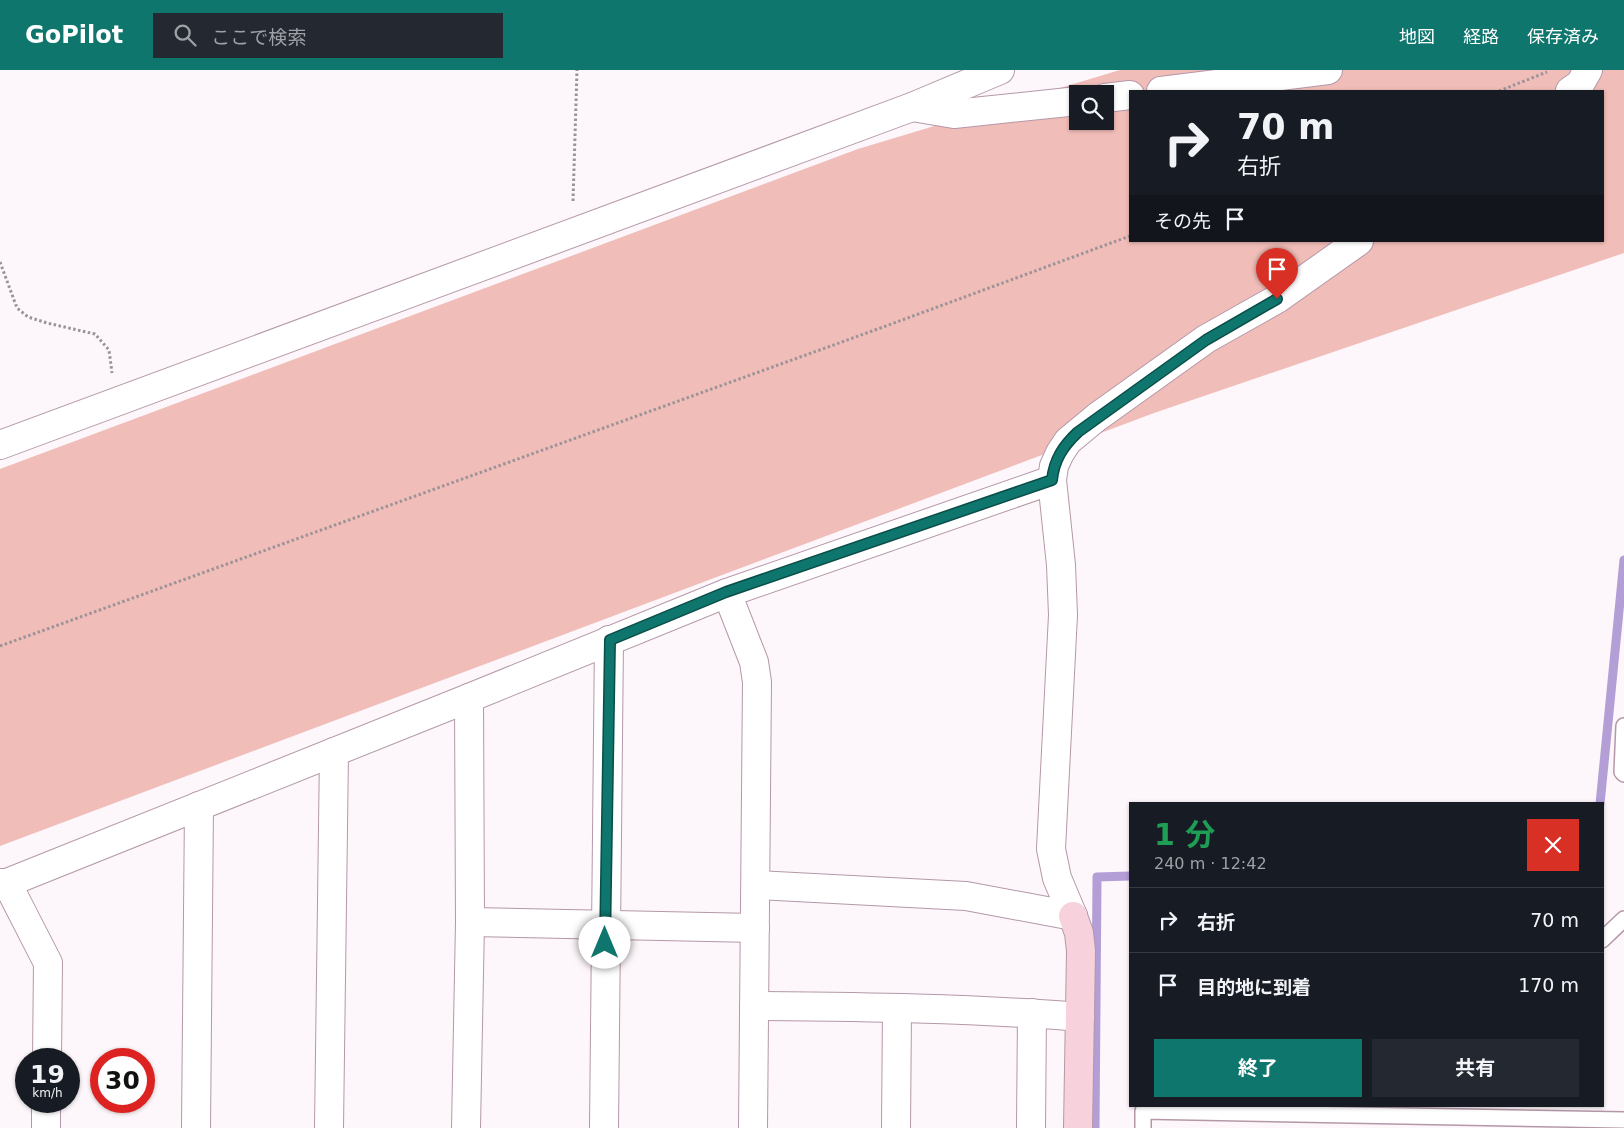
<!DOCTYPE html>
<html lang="ja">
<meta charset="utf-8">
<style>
:root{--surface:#171b24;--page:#242831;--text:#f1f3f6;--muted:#9ea1a6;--line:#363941;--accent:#0f766e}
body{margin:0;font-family:"DejaVu Sans","Noto Sans JP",sans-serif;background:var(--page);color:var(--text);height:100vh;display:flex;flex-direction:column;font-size:19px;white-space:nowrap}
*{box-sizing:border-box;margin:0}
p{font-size:16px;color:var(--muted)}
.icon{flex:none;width:28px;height:28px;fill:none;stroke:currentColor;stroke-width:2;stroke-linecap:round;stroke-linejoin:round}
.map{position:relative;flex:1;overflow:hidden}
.details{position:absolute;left:1129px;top:732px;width:475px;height:305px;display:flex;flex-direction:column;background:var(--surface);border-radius:0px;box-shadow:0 1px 4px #0004}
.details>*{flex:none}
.guide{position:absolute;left:1129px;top:20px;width:475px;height:152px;border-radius:0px;box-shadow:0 1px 4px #0004;background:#171b24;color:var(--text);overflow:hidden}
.buttons{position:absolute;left:1069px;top:15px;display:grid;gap:10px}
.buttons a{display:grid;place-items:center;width:45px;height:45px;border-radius:0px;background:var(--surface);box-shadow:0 1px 4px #0004;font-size:25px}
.speed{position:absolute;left:15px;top:978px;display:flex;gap:10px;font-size:25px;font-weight:700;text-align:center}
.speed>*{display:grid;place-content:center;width:65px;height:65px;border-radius:50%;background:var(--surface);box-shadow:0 1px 4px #0004;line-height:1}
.speed small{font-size:12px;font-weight:400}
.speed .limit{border:8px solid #d22;background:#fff;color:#111}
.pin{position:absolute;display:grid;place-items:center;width:42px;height:42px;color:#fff;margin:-51px -21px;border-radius:50% 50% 50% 0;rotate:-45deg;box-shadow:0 0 5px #0007}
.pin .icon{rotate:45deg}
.me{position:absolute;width:55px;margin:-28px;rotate:0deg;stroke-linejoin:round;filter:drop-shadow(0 0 4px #0008)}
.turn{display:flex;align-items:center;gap:18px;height:105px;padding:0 25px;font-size:22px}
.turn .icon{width:65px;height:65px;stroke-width:2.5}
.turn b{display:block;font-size:35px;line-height:42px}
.then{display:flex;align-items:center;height:48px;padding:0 25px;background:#0003;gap:10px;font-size:19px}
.round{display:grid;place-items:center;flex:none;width:52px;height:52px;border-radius:0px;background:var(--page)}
.headline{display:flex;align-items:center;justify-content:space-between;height:85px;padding:0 25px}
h1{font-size:30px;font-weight:700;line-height:38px;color:#1e9e55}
.primary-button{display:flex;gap:10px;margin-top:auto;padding:10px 25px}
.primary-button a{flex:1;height:58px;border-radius:0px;background:var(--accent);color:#fff;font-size:20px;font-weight:700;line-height:58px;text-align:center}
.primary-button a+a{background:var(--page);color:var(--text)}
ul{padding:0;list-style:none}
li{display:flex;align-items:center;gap:15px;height:65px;padding:0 25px;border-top:1px solid var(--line)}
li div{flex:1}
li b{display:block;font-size:19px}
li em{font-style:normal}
header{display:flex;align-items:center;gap:30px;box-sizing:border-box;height:70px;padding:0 25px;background:var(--accent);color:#fff}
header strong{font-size:24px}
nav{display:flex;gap:28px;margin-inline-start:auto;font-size:18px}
.search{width:350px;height:45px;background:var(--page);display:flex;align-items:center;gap:12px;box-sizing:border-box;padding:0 18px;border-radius:0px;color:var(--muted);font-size:19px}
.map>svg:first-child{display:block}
</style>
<header>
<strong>GoPilot</strong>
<div class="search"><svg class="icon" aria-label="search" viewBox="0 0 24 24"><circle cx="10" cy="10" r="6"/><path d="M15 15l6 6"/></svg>ここで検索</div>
<nav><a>地図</a><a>経路</a><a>保存済み</a></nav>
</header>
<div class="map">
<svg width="1624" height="1058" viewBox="0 0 1624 1058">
<rect width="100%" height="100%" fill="#fdf6fa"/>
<path fill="#f1bdb8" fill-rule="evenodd" d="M1120 0H1624V183L1154 343 0 776V399L858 79ZM1130 21H1602V171H1130ZM1078 24H1105V51H1078Z"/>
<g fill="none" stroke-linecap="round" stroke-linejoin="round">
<g stroke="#b39ed6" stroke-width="9">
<polyline points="1600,734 1624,490"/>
<polyline points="1095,1058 1097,807 1130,806"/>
</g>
<defs>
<g id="lane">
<polyline points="1624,656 1622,702 1624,704"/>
<polyline points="1602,870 1624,849"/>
<polyline points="1143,1058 1143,1041 1624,1050"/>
</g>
<g id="street">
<polyline points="1161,21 1328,0"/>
<polyline points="1570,21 1580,14 1588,0"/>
<polyline points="1105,28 1130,25"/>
<polyline points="912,37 954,44 1078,31"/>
<polyline points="0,375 912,37 1000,0"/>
<polyline points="727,523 754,592 757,612 753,1058"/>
<polyline points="0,813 7,813 469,628 727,523 1052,410"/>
<polyline points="7,813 48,893 47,989"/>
<polyline points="756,815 966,826 1073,846"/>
<polyline points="1073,846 1057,808 1051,779 1063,545 1061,495 1052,410 1054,396 1060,383 1068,371 1097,347 1206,269 1277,229 1359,171"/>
<polyline points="470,852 755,858"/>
<path d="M754 936C863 937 971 938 1080 947"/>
<polyline points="46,1058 46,1031"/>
<polyline points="196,1058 199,736"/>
<polyline points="329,1058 334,682"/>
<polyline points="466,1058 470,852 469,628"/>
<polyline points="604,1058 609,570"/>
<polyline points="896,1058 897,938"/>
<polyline points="1031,1058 1032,943"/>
</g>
<polyline id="secondary" points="1073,846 1079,863 1081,881 1078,1058"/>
</defs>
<use href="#lane" stroke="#b498a8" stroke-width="18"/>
<use href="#street" stroke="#b498a8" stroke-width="30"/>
<use href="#secondary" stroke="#b498a8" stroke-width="30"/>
<g stroke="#9c9398" stroke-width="3" stroke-dasharray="2.5 2.5" stroke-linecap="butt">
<polyline points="1499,21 1547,2"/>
<polyline points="573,131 577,0"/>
<polyline points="0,192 17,238 28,247 47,253 95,264 109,280 112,303"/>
<polyline points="0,576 875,260 1130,166"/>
</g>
<use href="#lane" stroke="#fff" stroke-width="15"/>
<use href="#street" stroke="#fff" stroke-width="28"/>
<use href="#secondary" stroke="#f7d2dd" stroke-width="28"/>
</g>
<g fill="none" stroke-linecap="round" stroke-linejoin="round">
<defs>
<path id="route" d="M605 873 610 570 726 522 1052 410C1054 390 1063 376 1078 362L1206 270 1277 229"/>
</defs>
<use href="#route" stroke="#0a4d48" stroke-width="12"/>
<use href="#route" stroke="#0f766e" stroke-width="9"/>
</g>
</svg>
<div class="buttons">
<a><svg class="icon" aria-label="search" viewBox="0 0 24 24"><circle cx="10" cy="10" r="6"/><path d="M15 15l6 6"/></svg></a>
</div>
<div class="speed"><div>19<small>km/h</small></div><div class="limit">30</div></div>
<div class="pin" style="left:1277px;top:229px;background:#d93025"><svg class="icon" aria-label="arrive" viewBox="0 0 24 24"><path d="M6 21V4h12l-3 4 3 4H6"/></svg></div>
<svg class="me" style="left:605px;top:873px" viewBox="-20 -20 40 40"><circle r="19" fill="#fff"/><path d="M0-13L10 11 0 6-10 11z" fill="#0f766e"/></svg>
<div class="guide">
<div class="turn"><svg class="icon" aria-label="right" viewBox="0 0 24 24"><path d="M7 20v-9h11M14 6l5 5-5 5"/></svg><div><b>70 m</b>右折</div></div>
<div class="then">その先<svg class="icon" aria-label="arrive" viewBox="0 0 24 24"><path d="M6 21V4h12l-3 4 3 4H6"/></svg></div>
</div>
<section class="details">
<div class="headline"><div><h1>1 分</h1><p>240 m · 12:42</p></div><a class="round" style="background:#d93025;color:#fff"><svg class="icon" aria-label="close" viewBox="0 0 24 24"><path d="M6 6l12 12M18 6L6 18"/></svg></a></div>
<ul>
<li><svg class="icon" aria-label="right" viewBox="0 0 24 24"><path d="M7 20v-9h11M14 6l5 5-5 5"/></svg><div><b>右折</b></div><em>70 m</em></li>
<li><svg class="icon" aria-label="arrive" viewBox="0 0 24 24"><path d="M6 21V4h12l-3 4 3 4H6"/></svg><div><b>目的地に到着</b></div><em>170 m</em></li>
</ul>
<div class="primary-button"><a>終了</a><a>共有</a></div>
</section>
</div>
